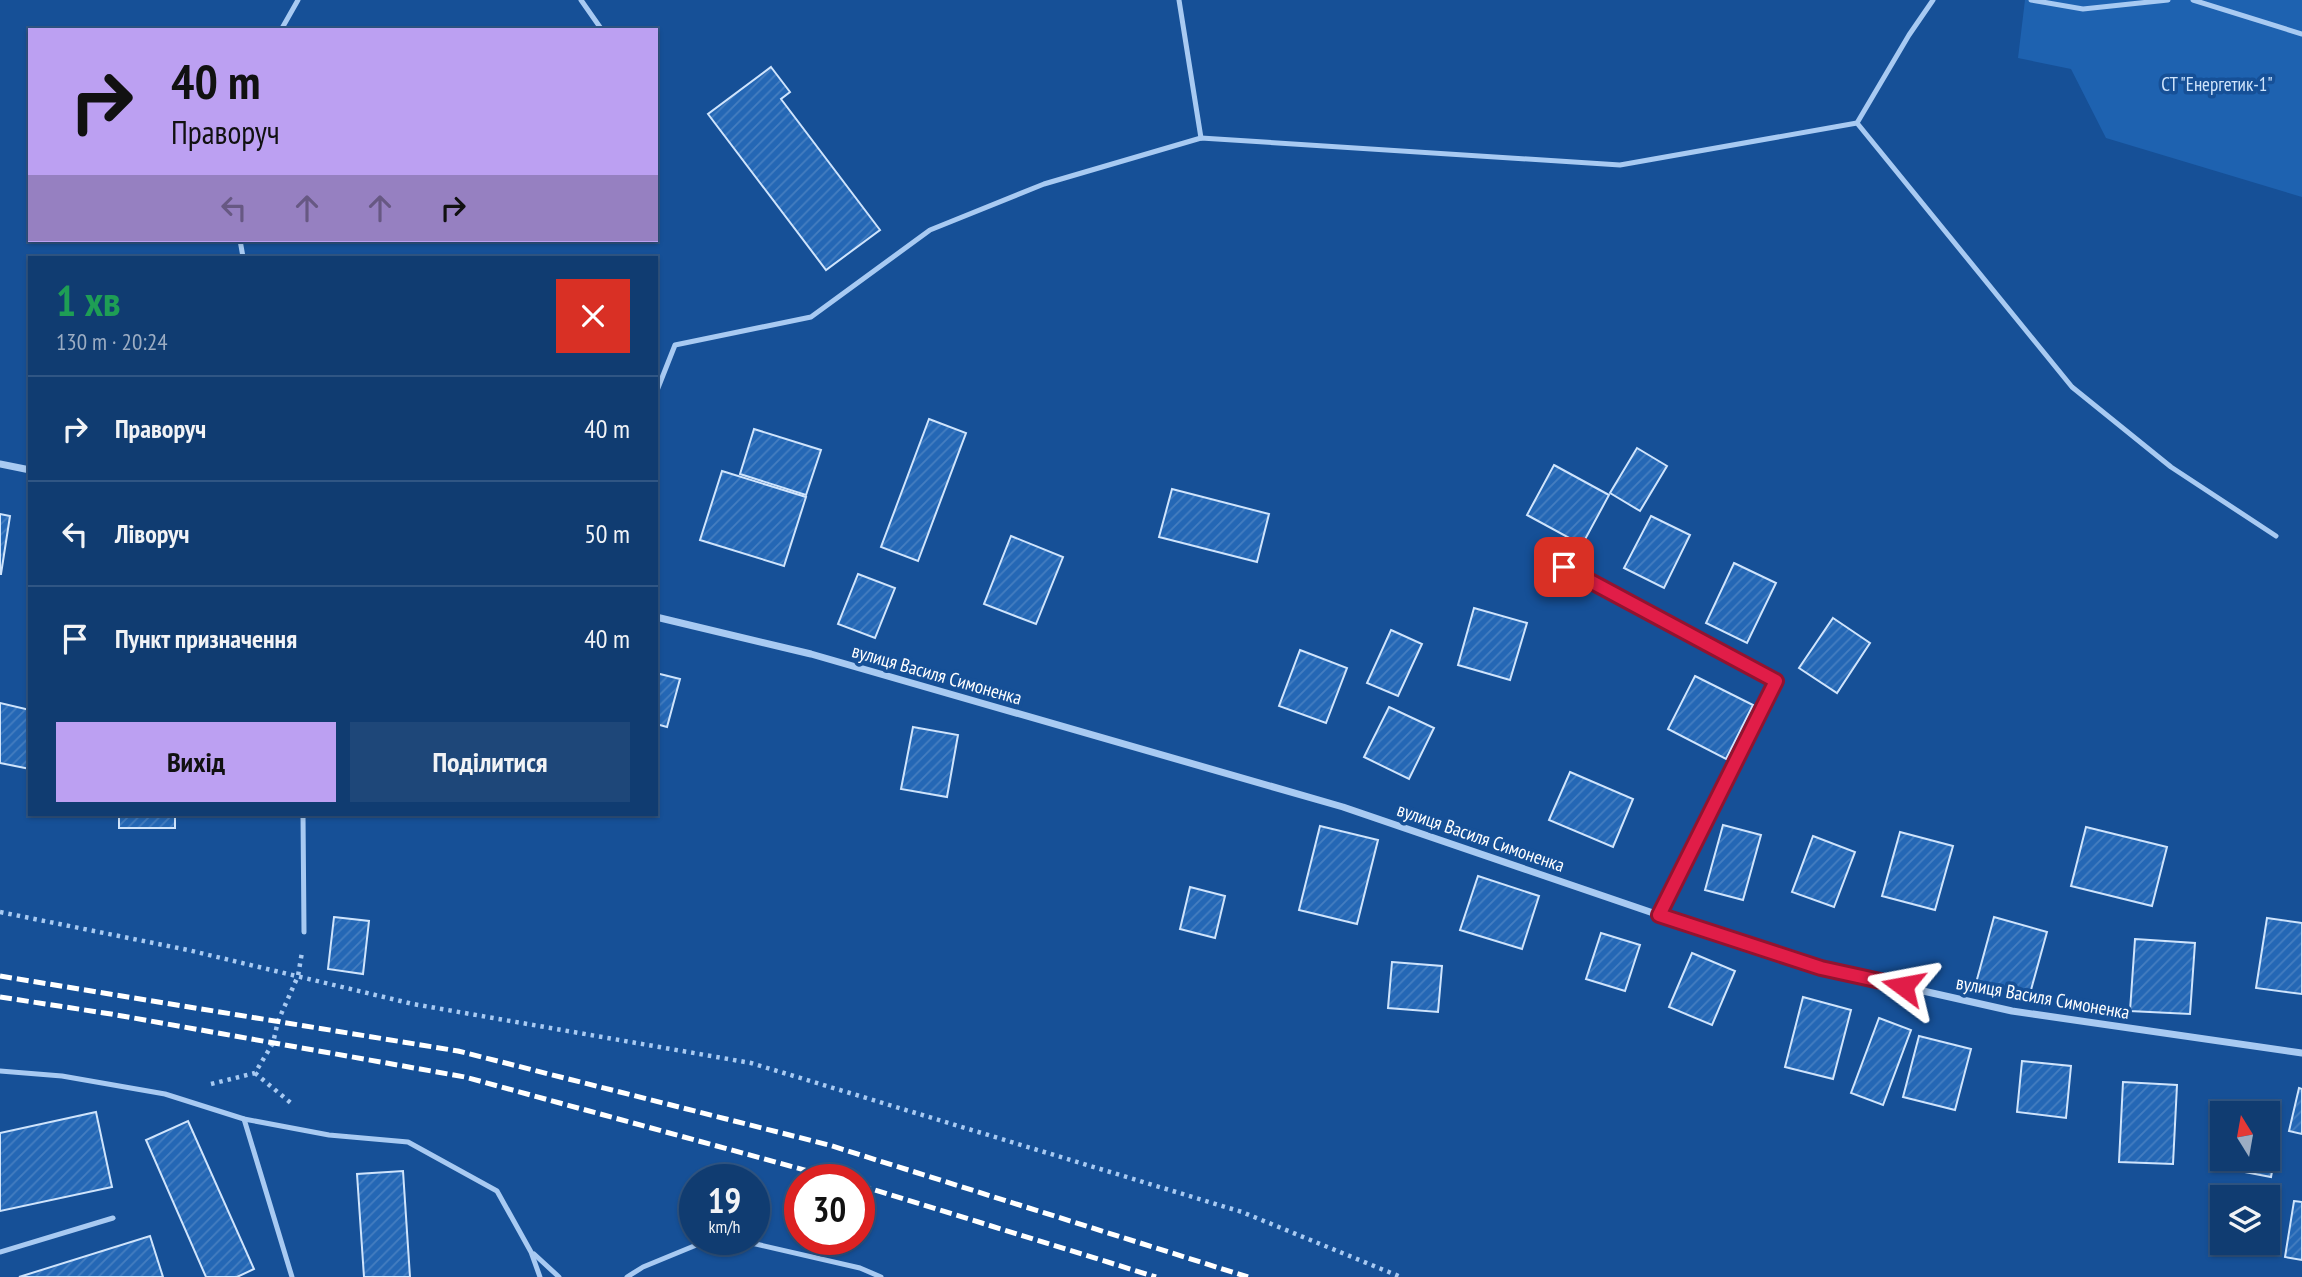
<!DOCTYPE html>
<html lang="uk">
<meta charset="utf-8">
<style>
:root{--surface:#103c71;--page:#1e4779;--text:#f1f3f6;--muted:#9cadc3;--line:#305684;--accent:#bca0f2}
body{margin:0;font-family:"PT Sans Narrow",sans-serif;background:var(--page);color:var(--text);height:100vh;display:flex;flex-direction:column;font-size:26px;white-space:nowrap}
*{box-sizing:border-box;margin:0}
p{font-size:23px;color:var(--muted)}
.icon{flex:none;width:38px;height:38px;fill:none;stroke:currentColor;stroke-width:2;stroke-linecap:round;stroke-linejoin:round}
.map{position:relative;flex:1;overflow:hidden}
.drawer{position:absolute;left:28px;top:256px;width:630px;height:560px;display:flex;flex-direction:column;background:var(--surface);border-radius:0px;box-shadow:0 2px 5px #0004,0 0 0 2px var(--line)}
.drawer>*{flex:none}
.guide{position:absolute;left:28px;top:28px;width:630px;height:214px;border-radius:0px;box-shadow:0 2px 5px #0004,0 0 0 2px var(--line);background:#bca0f2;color:#111;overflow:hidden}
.needle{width:46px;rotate:349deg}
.fabs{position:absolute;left:2210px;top:1101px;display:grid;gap:14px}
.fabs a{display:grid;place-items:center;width:70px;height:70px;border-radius:0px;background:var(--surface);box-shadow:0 2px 5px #0004,0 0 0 2px var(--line);font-size:35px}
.speed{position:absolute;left:679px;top:1164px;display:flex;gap:14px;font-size:35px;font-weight:700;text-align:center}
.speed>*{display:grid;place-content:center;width:91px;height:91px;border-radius:50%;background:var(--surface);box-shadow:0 2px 5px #0004,0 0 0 2px var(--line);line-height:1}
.speed small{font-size:18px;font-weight:400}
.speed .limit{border:10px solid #d22;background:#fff;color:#111}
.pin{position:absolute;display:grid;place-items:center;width:60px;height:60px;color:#fff;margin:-30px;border-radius:14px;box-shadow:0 4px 10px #0006}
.me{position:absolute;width:77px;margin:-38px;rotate:283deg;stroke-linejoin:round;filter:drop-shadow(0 0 5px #0008)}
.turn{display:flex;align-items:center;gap:24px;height:147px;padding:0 28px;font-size:32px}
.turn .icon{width:91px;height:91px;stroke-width:2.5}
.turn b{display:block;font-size:49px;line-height:60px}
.lanes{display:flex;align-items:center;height:66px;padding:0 28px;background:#0003;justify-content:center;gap:35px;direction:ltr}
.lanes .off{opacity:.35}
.round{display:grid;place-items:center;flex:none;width:74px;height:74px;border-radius:0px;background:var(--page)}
.overview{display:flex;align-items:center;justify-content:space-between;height:119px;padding:0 28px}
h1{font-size:42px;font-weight:600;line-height:52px;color:#1e9e55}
.cta{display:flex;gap:14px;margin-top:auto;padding:14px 28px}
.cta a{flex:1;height:80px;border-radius:0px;background:var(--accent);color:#111;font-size:28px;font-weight:600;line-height:80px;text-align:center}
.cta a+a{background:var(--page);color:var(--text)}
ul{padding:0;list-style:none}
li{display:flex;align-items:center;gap:21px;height:105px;padding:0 28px;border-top:2px solid var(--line)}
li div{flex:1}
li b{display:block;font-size:26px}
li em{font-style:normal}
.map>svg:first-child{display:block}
</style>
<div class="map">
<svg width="2302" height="1277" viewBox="0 0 2302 1277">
<defs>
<pattern id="building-hatch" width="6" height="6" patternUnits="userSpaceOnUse" patternTransform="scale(1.75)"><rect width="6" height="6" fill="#2467b5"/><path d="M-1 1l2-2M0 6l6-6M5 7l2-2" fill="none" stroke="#457ec0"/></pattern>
</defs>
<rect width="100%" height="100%" fill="#165097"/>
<polygon fill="#1e62b0" points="2025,0 2302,0 2302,197 2106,138 2071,69 2018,58"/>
<g fill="url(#building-hatch)" stroke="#cfe4fc" stroke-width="2">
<polygon points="771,67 790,92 781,99 880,230 826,270 708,114"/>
<polygon points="929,419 966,433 918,561 881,547"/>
<polygon points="754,429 821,450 806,495 740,474"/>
<polygon points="1637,448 1667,466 1640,511 1610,493"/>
<polygon points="1554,465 1609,495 1582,545 1527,515"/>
<polygon points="722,471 806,497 784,566 700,540"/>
<polygon points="1172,489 1269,514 1257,562 1159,537"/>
<polygon points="0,514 10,516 1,574 0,574"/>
<polygon points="1651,516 1690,535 1664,588 1624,568"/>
<polygon points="1011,536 1063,557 1036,624 984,604"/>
<polygon points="1734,563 1776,583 1747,643 1706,623"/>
<polygon points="858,574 895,588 875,638 838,624"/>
<polygon points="1474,608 1527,623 1510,680 1458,665"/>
<polygon points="1833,618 1870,643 1837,693 1799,668"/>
<polygon points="1391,630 1422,644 1398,696 1367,683"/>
<polygon points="1300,650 1347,668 1326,723 1279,706"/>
<polygon points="656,673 680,679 667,727 656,724"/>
<polygon points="1695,676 1753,705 1726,759 1668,729"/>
<polygon points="0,703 30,710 30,769 0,763"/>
<polygon points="1389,707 1434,728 1409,779 1364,757"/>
<polygon points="913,727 958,735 947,797 901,789"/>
<polygon points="1570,772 1633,799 1613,847 1549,820"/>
<rect x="119" y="814" width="56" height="14"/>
<polygon points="1723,825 1761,835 1743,900 1705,890"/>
<polygon points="1320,826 1378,840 1357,924 1299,910"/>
<polygon points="2086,827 2167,847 2152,906 2071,886"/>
<polygon points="1900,832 1953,846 1935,910 1882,896"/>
<polygon points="1813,836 1855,852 1834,907 1792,892"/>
<polygon points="1478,876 1539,896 1522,949 1460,930"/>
<polygon points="1190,887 1225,896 1215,938 1180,929"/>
<polygon points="334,917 369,921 363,974 328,969"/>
<polygon points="1994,917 2047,932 2029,997 1976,983"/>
<polygon points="2267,918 2302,923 2302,994 2256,988"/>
<polygon points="1601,933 1640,945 1625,991 1586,979"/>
<polygon points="2135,939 2195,943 2190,1014 2130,1011"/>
<polygon points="1692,953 1735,971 1712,1025 1669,1007"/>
<polygon points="1392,962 1442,966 1438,1012 1388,1008"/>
<polygon points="1803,997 1851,1010 1833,1079 1785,1067"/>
<polygon points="1879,1018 1911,1030 1883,1105 1851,1093"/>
<polygon points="1919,1036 1971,1049 1955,1110 1903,1097"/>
<polygon points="2022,1061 2071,1066 2066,1118 2017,1112"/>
<polygon points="2123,1082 2177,1085 2173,1164 2119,1162"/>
<polygon points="2299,1088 2302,1089 2302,1134 2289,1131"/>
<polygon points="96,1112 112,1187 0,1211 0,1133"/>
<polygon points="188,1121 254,1269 237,1277 206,1277 146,1140"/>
<polygon points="2268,1137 2278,1139 2271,1177 2234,1170 2236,1158 2268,1158"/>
<polygon points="403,1171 410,1277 364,1277 357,1174"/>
<polygon points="2294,1201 2302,1202 2302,1260 2285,1257"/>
<polygon points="150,1236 163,1277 19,1277"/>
</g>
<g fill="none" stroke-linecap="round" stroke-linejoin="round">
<g stroke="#a8caf2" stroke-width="4.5" stroke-dasharray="3.5 5" stroke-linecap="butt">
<polyline points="0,912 188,950 413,1004 751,1063 1242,1212 1401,1277"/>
<polyline points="255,1073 292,1104"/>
<polyline points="211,1084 255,1073 273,1043 278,1021 298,976 302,952"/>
</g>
<g stroke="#a8caf2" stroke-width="5">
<polyline points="581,0 602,30"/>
<polyline points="1179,0 1201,138"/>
<polyline points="2031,0 2083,9 2168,0"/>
<polyline points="2193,0 2302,34"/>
<polyline points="281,30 298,0"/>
<polyline points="1857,123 2072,387 2171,467 2276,536"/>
<polyline points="240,240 243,257"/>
<polyline points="656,393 675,345 811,317 930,230 1044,184 1201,138 1620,165 1857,123 1909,35 1933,0"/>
<polyline points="1564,567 1776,682 1659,915"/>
<polyline points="303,814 304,932"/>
<polyline points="0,1071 62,1076 165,1094 244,1119 329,1135 408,1142 497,1191 531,1252 540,1277"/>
<polyline points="244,1119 292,1277"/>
<polyline points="734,1239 860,1268 881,1277"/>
<polyline points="0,1252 113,1218"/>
<polyline points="534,1254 559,1277"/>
<polyline points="627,1277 643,1267 711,1239"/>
</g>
<g stroke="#a8caf2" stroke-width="7">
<polyline points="0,464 30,470"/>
<polyline points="656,617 811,654 1343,807 1659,915 1821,968 2012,1011 2302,1053"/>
</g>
<g stroke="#fff" stroke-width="5" stroke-dasharray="12 5" stroke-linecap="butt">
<polyline points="0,976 458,1051 829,1145 1248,1277"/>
<polyline points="0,997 111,1014 465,1077 841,1180"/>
<polyline points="859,1185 1156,1277"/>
</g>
</g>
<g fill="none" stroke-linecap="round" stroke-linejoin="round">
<defs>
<polyline id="route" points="1564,567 1776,681 1659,915 1821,968 1903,986"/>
</defs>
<use href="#route" stroke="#92132f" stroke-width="18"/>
<use href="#route" stroke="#e11d48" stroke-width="12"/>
</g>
<g text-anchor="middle" stroke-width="7" stroke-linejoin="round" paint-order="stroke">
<g font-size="19" fill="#cfe4fc" stroke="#165097">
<text x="2217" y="91">СТ "Енергетик-1"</text>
</g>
<g font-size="19" fill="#fff" stroke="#165097">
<text transform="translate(937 674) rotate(16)" y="7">вулиця Василя Симоненка</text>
<text transform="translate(1481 837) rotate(19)" y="7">вулиця Василя Симоненка</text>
<text transform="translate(2043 997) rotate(10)" y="7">вулиця Василя Симоненка</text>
</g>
</g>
</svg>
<div class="fabs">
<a><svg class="needle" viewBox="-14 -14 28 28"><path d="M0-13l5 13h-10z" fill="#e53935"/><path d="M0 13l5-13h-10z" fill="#9cadc3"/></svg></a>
<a><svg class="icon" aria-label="layers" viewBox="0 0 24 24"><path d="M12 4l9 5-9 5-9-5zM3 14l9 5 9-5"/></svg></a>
</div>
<div class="speed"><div>19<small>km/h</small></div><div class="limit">30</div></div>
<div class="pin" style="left:1564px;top:567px;background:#d93025"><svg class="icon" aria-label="arrive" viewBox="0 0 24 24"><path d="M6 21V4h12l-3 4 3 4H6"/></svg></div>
<svg class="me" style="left:1903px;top:986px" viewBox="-20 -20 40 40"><path d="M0-17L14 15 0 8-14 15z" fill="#e11d48" stroke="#fff" stroke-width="4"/></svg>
<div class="guide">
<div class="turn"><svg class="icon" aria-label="right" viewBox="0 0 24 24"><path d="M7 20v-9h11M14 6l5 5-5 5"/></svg><div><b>40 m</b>Праворуч</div></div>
<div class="lanes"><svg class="icon off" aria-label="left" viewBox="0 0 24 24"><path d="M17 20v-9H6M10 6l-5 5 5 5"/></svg><svg class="icon off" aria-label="ahead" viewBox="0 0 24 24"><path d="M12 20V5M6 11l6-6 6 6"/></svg><svg class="icon off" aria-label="ahead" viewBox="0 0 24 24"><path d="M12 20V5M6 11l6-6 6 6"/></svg><svg class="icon" aria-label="right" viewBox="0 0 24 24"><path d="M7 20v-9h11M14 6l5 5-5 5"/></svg></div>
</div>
<section class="drawer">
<div class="overview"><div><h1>1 хв</h1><p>130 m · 20:24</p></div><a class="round" style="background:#d93025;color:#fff"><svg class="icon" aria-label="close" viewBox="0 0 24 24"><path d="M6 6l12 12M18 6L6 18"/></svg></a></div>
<ul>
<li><svg class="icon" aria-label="right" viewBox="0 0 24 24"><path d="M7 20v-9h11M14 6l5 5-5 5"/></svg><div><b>Праворуч</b></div><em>40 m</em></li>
<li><svg class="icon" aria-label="left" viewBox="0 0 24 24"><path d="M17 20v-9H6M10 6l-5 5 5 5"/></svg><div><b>Ліворуч</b></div><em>50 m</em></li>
<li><svg class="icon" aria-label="arrive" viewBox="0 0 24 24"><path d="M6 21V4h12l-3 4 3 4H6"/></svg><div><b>Пункт призначення</b></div><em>40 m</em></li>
</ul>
<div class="cta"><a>Вихід</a><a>Поділитися</a></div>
</section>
</div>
